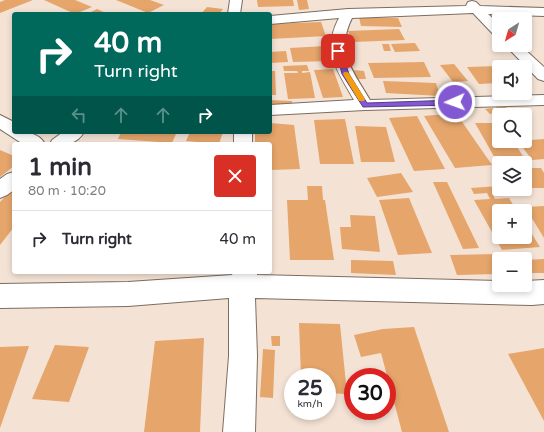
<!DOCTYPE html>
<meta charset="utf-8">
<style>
:root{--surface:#fff;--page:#f2f2f3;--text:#2b2b33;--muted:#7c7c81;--line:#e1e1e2}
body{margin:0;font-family:"Varela Round",sans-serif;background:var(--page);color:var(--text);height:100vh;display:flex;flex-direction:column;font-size:15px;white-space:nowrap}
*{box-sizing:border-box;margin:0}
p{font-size:13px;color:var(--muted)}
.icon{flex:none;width:22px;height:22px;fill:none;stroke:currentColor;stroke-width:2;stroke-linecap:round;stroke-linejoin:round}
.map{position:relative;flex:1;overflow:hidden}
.side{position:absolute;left:12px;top:142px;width:260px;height:132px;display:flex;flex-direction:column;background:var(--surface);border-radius:4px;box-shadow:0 2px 6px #0003}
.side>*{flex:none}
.hud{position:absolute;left:12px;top:12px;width:260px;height:122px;border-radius:4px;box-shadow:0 2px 6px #0003;background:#00695c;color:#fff;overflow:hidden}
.needle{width:26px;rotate:217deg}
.tools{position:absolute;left:492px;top:12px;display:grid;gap:8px}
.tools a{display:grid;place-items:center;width:40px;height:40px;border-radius:4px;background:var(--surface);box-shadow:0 2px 6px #0003;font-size:20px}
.speed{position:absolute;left:284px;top:368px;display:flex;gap:8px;font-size:20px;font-weight:700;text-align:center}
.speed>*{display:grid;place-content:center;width:52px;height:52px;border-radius:50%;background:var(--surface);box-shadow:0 2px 6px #0003;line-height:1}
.speed small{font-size:10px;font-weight:400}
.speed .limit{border:6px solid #d22;background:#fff;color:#111}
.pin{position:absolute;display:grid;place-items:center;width:34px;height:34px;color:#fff;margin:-17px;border-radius:8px;box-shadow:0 2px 6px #0006}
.me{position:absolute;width:44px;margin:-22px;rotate:268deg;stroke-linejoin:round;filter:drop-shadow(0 0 3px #0008)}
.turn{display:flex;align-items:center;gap:14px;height:84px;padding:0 16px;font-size:18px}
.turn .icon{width:52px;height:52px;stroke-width:2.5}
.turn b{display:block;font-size:28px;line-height:34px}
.lanes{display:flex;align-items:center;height:38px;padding:0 16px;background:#0003;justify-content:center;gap:20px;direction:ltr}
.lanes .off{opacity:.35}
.round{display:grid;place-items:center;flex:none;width:42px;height:42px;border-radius:4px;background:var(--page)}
.summary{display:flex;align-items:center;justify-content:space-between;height:68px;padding:0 16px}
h1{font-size:24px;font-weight:700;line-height:30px}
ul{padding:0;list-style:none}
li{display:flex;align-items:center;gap:12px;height:56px;padding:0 16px;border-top:1px solid var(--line)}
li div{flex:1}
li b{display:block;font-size:15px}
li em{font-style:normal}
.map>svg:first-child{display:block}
</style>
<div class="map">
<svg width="544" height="432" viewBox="0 0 544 432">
<rect width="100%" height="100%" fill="#f4e3d5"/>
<g fill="#e5a56b">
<polygon points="5,0 33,0 0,13 0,2"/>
<polygon points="44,0 75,0 92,7 75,14"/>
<polygon points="116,0 150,0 164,5 148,13"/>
<polygon points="257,0 293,0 294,6 258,7"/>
<polygon points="297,0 307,0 309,9 299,10"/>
<polygon points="207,7 223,9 219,14 201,14"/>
<polygon points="97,9 108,14 87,14"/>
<polygon points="359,17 398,18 402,27 361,26"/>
<polygon points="321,22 326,36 270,39 270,24"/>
<polygon points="399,29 405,40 353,42 348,31"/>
<polygon points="415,43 420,51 395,52 391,44"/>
<polygon points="382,44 389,44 391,51 384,51"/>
<polygon points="325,46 330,61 293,62 290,48"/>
<polygon points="286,51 288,62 270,63 270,52"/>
<polygon points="424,62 431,77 374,78 368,63"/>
<polygon points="454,64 468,81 453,82 440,65"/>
<polygon points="307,65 309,71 302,71 302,73 310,72 315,98 288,99 284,73 298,73 297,71 284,71 283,66"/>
<polygon points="499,66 499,83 479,84 467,67"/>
<polygon points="333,69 343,97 323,98 314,70"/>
<polygon points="354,70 364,71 366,79 355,79"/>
<polygon points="270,71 275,71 276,95 270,95"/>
<polygon points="383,81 436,83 440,96 386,93"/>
<polygon points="270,100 292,101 292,105 270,105"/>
<polygon points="496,107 506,107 509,113 499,113"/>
<polygon points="492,108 497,113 490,114 485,109"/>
<polygon points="456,113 492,165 455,168 424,116"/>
<polygon points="417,116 445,169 414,171 389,118"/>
<polygon points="345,119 354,164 320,164 314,120"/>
<polygon points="270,123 294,125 300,169 270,170 270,144 255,144 255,132 270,132"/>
<polygon points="475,123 499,123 499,141 513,141 525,159 496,160"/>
<polygon points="355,126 386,127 395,162 361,162"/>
<polygon points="121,132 160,132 176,134 172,143 118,139"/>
<polygon points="190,132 223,132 219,144 186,141"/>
<polygon points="544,139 544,159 532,160 518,141"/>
<polygon points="0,150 14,156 14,166 0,177"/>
<polygon points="525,168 541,168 544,173 544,188 530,188 525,177"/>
<polygon points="401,173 413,192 377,197 367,178"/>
<polygon points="433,182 447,182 479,248 463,249"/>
<polygon points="307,186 322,186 323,200 325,200 334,260 290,260 287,200 308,200"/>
<polygon points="499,186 499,189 504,189 506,192 492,193 495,199 509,198 517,211 499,211 499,237 525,237 525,223 540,247 502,250 474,200 490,199 487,193 474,194 471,188"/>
<polygon points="12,189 14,189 14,227 0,245 0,202"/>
<polygon points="409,198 432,253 398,255 379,200"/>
<polygon points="544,206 544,238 525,207"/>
<polygon points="350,215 375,216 380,252 342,249 340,227 351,227"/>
<polygon points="496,254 499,261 499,274 457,275 450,255"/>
<polygon points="544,259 544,273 530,273 525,265 525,260"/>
<polygon points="351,260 393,261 396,275 351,273"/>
<polygon points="299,323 340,324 347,394 327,393 327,377 301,377"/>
<polygon points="414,327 449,432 402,432 381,353 361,357 354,335 383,329"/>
<polygon points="271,336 280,336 280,346 272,346"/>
<polygon points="204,338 200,432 144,432 155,341"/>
<polygon points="55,345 89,347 69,402 32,399"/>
<polygon points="29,346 0,428 0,347"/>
<polygon points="544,348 544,421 508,354"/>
<polygon points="263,349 275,350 273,398 260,397"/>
</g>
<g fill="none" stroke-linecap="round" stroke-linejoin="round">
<defs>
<g id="minor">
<polygon points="230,0 242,0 240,14 228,14"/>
<path d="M472 1 476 2 480 6 544 8V16L488 14 499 24V36L494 35 473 13 352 18C335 52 353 71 370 100L544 95V105L365 110 270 115V105L354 100C338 71 321 52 339 18L270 24V16L348 9 466 6 468 2Z"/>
<polygon points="505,45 520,45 544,67 544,81 538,79"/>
<path d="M0 115 14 122V132C26 132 38 132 45 144H23L0 129Z"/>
<path d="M63 132H84C76 146 64 144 50 144L52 140Z"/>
<rect x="234" y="132" width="18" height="12"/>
<polygon points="14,172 14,190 7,195 0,198 0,179 7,174"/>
<polygon points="233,272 257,272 257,275 499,281 499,285 525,285 525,281 544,280 544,304 532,305 255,298 257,356 255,432 223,432 229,356 229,298 128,306 0,308 0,284 128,282 232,275"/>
</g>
</defs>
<use href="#minor" stroke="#7c6d60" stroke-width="2"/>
<use href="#minor" fill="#fff" fill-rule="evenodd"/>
</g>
<polygon fill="#8359d3" stroke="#553a89" points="336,49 341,51 349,74 367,103 455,100 458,102 455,105 363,107 342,74"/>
<polygon fill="#f59e0b" points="344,72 348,72 365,99 364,101 359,101 343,74"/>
</svg>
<div class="tools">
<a><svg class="needle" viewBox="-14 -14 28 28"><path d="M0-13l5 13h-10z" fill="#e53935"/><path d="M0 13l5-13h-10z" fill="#7c7c81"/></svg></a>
<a><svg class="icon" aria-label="sound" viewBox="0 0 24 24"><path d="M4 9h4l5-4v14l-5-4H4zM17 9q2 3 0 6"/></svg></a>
<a><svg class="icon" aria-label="search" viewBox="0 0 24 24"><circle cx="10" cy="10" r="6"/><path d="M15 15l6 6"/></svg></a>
<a><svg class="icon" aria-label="layers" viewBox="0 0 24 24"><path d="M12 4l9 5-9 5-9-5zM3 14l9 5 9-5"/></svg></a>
<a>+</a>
<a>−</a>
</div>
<div class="speed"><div>25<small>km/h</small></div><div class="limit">30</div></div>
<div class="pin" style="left:338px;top:51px;background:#d93025"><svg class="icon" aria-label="arrive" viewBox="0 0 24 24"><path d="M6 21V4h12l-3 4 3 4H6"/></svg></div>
<svg class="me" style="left:455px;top:102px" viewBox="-20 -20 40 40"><circle r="17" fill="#8359d3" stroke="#fff" stroke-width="3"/><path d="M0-11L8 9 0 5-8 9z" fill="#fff"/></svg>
<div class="hud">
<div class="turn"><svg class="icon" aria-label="right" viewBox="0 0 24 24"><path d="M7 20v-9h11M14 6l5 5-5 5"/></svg><div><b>40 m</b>Turn right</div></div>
<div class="lanes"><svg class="icon off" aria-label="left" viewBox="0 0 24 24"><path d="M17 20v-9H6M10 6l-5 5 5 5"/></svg><svg class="icon off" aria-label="ahead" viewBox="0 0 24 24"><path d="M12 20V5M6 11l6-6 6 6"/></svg><svg class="icon off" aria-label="ahead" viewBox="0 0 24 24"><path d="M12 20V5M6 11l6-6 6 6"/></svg><svg class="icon" aria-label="right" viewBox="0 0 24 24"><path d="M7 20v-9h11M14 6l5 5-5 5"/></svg></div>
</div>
<section class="side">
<div class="summary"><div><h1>1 min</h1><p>80 m · 10:20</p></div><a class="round" style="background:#d93025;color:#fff"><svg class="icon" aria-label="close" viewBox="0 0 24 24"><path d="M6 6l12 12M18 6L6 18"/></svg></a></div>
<ul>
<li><svg class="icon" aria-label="right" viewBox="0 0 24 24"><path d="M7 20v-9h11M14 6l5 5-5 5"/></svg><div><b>Turn right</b></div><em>40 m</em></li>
</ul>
</section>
</div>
